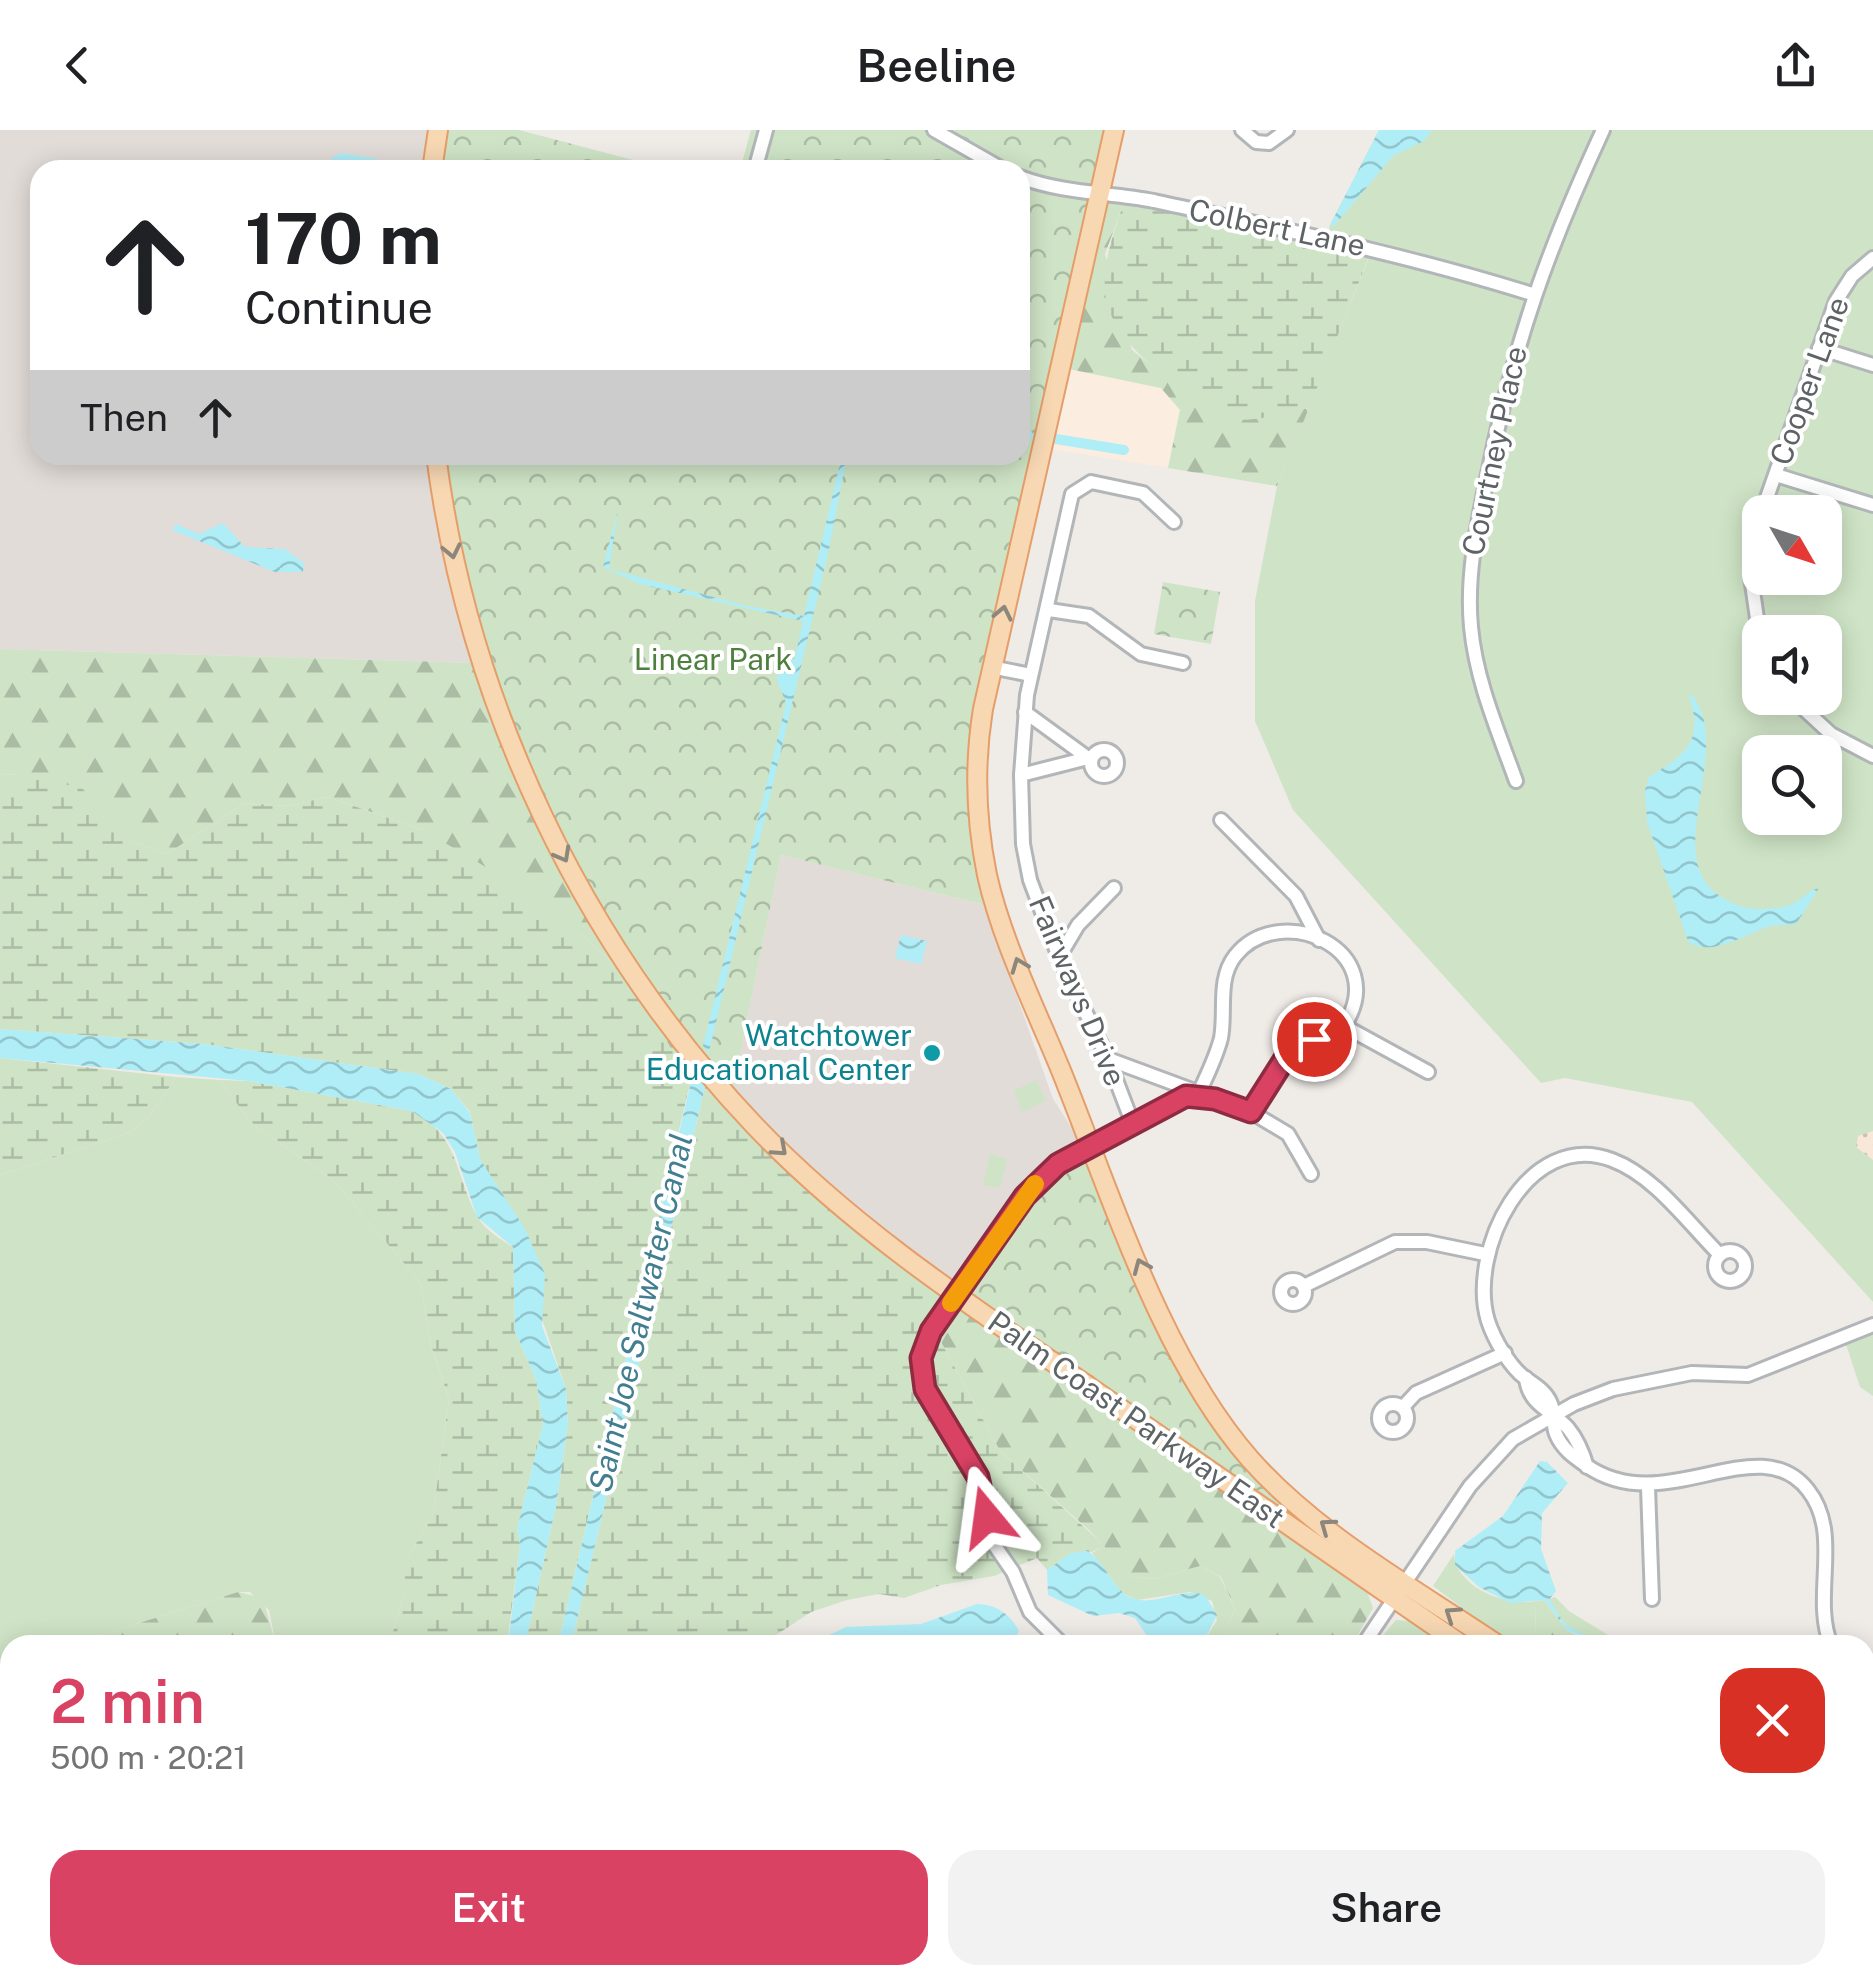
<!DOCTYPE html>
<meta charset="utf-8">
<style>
:root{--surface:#fff;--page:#f2f2f2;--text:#202124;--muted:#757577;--accent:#da4264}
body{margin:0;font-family:"Public Sans",sans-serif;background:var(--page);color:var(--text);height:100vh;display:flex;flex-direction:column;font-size:38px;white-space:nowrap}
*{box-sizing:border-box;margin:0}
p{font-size:32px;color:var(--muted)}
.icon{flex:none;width:55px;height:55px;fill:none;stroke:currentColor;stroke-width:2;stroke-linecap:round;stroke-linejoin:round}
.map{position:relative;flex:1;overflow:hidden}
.sheet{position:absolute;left:0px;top:1505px;width:1875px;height:350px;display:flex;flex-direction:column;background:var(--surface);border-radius:30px 30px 0 0;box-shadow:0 5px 25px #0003}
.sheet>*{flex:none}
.guide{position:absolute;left:30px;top:30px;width:1000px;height:305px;border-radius:30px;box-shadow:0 5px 25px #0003;background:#fff;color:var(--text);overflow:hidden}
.needle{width:65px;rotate:129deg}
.controls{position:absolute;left:1742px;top:365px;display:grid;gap:20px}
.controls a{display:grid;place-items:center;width:100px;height:100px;border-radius:20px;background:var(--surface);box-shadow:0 5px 25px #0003;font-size:50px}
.pin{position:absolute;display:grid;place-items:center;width:85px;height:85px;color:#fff;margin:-42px;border:5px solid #fff;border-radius:50%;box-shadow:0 2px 10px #0007}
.me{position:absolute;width:110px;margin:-55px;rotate:344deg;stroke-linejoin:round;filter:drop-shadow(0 0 8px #0008)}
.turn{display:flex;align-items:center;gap:35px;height:210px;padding:0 50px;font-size:45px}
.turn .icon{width:130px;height:130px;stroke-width:2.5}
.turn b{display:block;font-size:70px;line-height:85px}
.then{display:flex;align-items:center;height:95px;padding:0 50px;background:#0003;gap:20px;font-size:38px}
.round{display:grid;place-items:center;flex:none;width:105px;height:105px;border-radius:30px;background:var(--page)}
.headline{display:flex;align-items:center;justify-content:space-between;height:170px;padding:0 50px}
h1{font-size:60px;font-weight:600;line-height:75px;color:var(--accent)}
.primary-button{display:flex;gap:20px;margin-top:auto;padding:20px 50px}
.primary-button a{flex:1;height:115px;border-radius:30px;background:var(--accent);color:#fff;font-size:40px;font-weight:600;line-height:115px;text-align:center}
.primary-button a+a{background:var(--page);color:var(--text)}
header{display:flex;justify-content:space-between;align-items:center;height:130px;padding:0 50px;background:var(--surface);font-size:45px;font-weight:600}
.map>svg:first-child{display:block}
</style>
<header><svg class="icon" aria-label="back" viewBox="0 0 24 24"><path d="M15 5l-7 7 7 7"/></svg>Beeline<svg class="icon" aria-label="share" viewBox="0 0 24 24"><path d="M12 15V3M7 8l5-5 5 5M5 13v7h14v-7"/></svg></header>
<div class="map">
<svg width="1873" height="1855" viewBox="0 0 1873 1855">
<defs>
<pattern id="forest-firs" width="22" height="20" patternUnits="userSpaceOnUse" patternTransform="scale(2.5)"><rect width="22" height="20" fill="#cfe4c6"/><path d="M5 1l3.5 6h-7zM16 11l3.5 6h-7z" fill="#abbca5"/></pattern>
<pattern id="wetland-marsh" width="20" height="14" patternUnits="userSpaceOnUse" patternTransform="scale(2.5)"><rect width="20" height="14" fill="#cfe4c6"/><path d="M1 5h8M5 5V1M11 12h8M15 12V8" fill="none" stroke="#abbca5"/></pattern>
<pattern id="sand-dots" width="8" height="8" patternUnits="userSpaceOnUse" patternTransform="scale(2.5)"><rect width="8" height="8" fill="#f8e8da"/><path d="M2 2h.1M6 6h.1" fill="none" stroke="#ccc0b5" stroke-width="1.8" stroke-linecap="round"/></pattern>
<pattern id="park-crowns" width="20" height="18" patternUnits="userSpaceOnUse" patternTransform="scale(2.5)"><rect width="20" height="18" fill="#cfe4c6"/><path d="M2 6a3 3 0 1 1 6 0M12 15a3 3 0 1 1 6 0" fill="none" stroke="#abbca5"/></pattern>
<pattern id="water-waves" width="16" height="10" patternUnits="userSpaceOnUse" patternTransform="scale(2.5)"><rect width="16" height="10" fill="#afedf7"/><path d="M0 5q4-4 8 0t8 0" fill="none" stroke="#92c4cc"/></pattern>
</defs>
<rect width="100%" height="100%" fill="#efebe7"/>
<g fill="#fbede0">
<polygon points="1064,238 1161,258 1180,280 1168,338 1045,318"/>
<polygon points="1666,1845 1864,1845 1871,1855 1663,1855"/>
</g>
<g fill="#e2dcd8">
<polygon points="0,0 430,0 425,40 40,40 40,325 431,325 479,533 0,519"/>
<polygon points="781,725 985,775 1053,969 1088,1023 965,1165 871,1094 761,995 732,963"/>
</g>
<g fill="#cfe4c6" fill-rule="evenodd">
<path d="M1379 0H1873V1172L1692 972 1565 948 1541 953 1293 680 1255 591V471L1277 356 1370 125 1326 113 1330 95ZM1760 382H1825V448H1760ZM1760 502H1825V568H1760ZM1760 622H1825V688H1760Z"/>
<polygon points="176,947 220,950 251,993 333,1050 421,1153 430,1212 449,1269 433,1384 405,1433 405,1461 389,1515 276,1515 269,1480 250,1462 238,1462 69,1515 10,1515 10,1652 0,1655 0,1045 131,1002 149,987"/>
<polygon points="1037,950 1046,971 1022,982 1014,960"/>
<polygon points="990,1024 1007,1029 1000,1058 983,1055"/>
<polygon points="1873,1186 1873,1266 1860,1257 1842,1202"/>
<polygon points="1105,1416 1133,1447 1153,1449 1200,1436 1220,1447 1235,1479 1219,1515 1202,1515 1217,1490 1212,1471 1190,1462 1137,1470 1121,1462 1092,1423"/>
<path d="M1454 1424C1456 1458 1508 1477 1536 1471L1535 1515H1512L1433 1456Z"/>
<path d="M1555 1467 1569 1481 1624 1515C1592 1515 1561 1501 1549 1469Z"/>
<polygon points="1396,1490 1414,1491 1450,1515 1375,1515"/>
<polygon points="1865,1670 1873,1674 1869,1801 1873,1810 1865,1807"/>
<polygon points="1330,1845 1666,1845 1663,1855 1335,1855"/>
</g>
<g fill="url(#forest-firs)">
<polygon points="1104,69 1124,73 1105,124 1132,220 1181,259 1234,288 1309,278 1277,356 1168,338 1180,280 1161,258 1064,238"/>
<polygon points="0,519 479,533 513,635 695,935 687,966 648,876 613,834 583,805 423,700 328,667 287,676 245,673 167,724 130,711 112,693 17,644 0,645"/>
<polygon points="945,1169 991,1196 1366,1458 1373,1478 1352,1515 1219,1515 1235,1479 1221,1447 1200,1436 1153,1449 1133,1447 1090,1401 1000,1321 929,1190"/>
<polygon points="238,1462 263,1468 276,1515 69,1515"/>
<polygon points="1544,1470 1567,1500 1595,1515 1535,1515 1536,1471"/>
<polygon points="10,1652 10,1783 0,1787 0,1655"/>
</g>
<g fill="url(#wetland-marsh)">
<path d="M1124 73 1370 124 1309 278C1286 282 1254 294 1232 288 1209 281 1185 263 1166 248 1094 189 1093 157 1124 73Z"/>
<polygon points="17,644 82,658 130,711 167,724 245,673 287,676 328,667 423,700 484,736 583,805 613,834 648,876 674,924 687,966 558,1515 525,1515 556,1376 568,1294 566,1259 499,1064 480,1029 470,982 451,959 418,944 204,914 0,899 0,645"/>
<polygon points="0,928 176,947 149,987 131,1002 0,1045"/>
<path d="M220 950 249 951 412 981C459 1005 455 1044 477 1086 485 1100 500 1109 513 1117L515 1202 536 1249 543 1294 517 1399 520 1414 507 1515H389L405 1461V1433L433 1384 449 1269 430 1212 421 1153 333 1050 251 993Z"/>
<path d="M706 953C771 1036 865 1101 945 1169L929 1190 1000 1321 1105 1416C1086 1427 1067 1425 1047 1440L1037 1428 994 1446 941 1455 904 1468 879 1464 847 1470 811 1482 761 1515H571Z"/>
<polygon points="1210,1845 1264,1845 1246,1855 1209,1855"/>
</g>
<polygon fill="url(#sand-dots)" points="1873,1001 1873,1030 1856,1017 1858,1006"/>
<g fill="url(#park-crowns)">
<polygon points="448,0 519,0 671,40 442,40"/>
<path d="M751 0H1110L1033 316 975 581 969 670 985 775 781 725 732 963C688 907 643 852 606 790 522 648 468 489 445 325H1020V40H740Z"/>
<polygon points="1163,452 1220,462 1211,514 1154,504"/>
<polygon points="1088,1023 1193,1262 1319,1399 1316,1403 965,1165 1045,1049"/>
</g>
<g fill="url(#water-waves)">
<polygon points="1379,0 1432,0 1424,11 1393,26 1334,96 1330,95"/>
<polygon points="341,23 378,29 384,40 327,40 332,28"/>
<polygon points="842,325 847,325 830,415 709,922 703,916 786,573 776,547 795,527 803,491 640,454 603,437 618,380 609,439 747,476 804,486"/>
<polygon points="223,393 245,417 285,419 304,433 303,442 275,442 172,400 176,394 199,404"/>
<path d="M1690 563C1738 616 1658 726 1720 766 1730 773 1744 779 1756 779 1768 779 1783 779 1794 773 1804 768 1809 760 1819 758L1796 794C1786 796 1773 794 1764 798 1744 806 1708 828 1688 811L1647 692 1645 660 1649 647C1672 632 1698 620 1694 586 1693 577 1689 570 1690 563Z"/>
<polygon points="901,805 927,811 921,834 895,828"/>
<polygon points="0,899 204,914 418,944 451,959 470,983 480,1029 525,1099 545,1144 542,1196 566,1259 568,1294 556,1376 525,1515 508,1515 520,1414 517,1399 543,1294 536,1249 515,1202 513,1117 477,1087 455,1022 443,1003 412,981 249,951 0,928"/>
<polygon points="695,935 706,953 571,1515 558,1515"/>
<polygon points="1540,1331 1547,1332 1568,1353 1542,1383 1541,1419 1556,1461 1549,1470 1565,1494 1602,1515 1567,1500 1544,1470 1510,1473 1479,1457 1455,1435 1455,1421 1503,1386"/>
<path d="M1087 1421C1106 1432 1112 1460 1132 1468 1154 1477 1181 1457 1205 1465L1217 1485 1202 1515H1153L1135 1488 1119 1483 1093 1486 1048 1465 1047 1440 1071 1423Z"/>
<path d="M977 1474C996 1474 1010 1484 1019 1501L1013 1513 808 1515 846 1497 921 1494Z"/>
<polygon points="10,1783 10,1845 757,1845 784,1855 0,1855 0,1787"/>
</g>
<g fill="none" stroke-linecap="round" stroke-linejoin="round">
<g stroke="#afedf7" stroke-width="10">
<polyline points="1020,304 1028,305"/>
<polyline points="1056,309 1124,320"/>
</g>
<defs>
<g id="minor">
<polyline points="934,0 1004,40"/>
<polyline points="1242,0 1256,12 1269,13 1287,0"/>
<polyline points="755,40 766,0"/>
<path d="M1020 47C1065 64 1108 62 1154 71 1281 99 1408 125 1532 164"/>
<polyline points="1819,218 1873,235"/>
<polyline points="1776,345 1873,375"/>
<polyline points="1762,382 1836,171 1852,146 1873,128"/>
<polyline points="1760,389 1751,447 1760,509"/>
<polyline points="1049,480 1089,486 1141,524 1183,533"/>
<polyline points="991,537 1031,545"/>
<polyline points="1792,568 1831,604 1873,626"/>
<circle cx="1104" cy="633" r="13"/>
<polyline points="1825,628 1838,609"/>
<polyline points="1021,645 1088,628 1025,582"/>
<path d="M1516 651C1498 601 1476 551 1471 497 1466 443 1478 392 1489 339 1515 210 1548 119 1603 0"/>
<polyline points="1221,690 1296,766 1319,810"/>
<polyline points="1059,827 1078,795 1114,758"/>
<polyline points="1344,896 1428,942"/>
<polyline points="1251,982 1288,1004 1311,1044"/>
<polyline points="1134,997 1108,929 1059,827 1030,750 1023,714 1021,645 1027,565 1072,364 1091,352 1143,363 1174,392"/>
<circle cx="1730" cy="1136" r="15"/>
<path d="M1720 1125C1688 1093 1655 1046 1612 1030 1527 998 1467 1122 1488 1191 1494 1209 1509 1236 1525 1248 1535 1255 1546 1261 1551 1274 1555 1283 1552 1295 1556 1304 1562 1319 1574 1327 1587 1336 1665 1390 1758 1296 1808 1360 1843 1404 1811 1466 1831 1515"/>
<circle cx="1293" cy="1162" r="12"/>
<polyline points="1304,1156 1395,1112 1427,1112 1485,1124"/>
<path d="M1526 1248C1529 1276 1552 1280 1568 1298 1577 1309 1583 1323 1587 1337"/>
<circle cx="1393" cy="1288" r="14"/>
<polyline points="1403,1277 1416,1263 1505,1223"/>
<polyline points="1648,1357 1652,1469"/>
<path d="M1063 1515 1030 1482 1013 1442 993 1413 978 1347 925 1259 921 1228 925 1211 1042 1047 1181 969 1198 965C1206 947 1216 928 1221 908 1226 882 1217 849 1235 826 1280 769 1393 820 1344 896L1294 920 1251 982 1108 929"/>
<polyline points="1363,1515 1470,1356 1513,1309 1574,1274 1613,1259 1692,1243 1748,1245 1873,1195"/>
<polyline points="1321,1845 1325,1855"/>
</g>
<g id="major">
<path d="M1114 0 983 579C974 634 976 691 987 745 1002 812 1036 879 1062 943 1112 1067 1162 1229 1250 1329 1317 1405 1415 1459 1498 1515"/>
<polyline points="432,40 438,0"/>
<path d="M436 325C468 574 582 814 755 996 853 1099 974 1178 1091 1258 1215 1344 1338 1430 1462 1515"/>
<polyline points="1865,1832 1873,1844"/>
</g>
</defs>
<use href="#minor" stroke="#b2b6b8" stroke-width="18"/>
<use href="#major" stroke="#e59e6a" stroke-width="22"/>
<use href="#minor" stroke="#fff" stroke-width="12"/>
<use href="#major" stroke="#f8d8b3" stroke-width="18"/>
</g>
<defs><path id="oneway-chevron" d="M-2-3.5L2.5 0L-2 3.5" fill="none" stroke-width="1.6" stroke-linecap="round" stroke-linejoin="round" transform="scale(2.5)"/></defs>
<g stroke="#8c877d">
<use href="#oneway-chevron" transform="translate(452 421) rotate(78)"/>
<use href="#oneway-chevron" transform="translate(1003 483) rotate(-78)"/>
<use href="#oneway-chevron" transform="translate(563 725) rotate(61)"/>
<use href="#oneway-chevron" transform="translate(1019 835) rotate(-111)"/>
<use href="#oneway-chevron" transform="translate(780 1019) rotate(42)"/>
<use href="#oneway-chevron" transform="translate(1141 1136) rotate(-113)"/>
<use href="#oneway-chevron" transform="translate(1327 1396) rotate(-144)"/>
<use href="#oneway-chevron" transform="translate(1452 1484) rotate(-146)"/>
</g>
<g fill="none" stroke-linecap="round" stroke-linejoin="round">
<defs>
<polyline id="route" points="987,1387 978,1347 925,1259 921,1228 931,1201 1025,1066 1058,1034 1186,966 1215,969 1251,982 1284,930 1314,909"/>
</defs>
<use href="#route" stroke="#8e2b41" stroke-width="25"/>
<use href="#route" stroke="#da4264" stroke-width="18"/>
<polyline stroke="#f59e0b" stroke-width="18" points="951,1173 1035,1054"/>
</g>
<circle fill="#0f9aa8" stroke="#fff" stroke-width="4" cx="932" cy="923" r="10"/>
<g text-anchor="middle" stroke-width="8" stroke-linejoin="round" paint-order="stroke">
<g font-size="30" fill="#5e6466" stroke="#fff">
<text transform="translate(1277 98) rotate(12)" y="10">Colbert Lane</text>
<text transform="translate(1810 251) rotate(-70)" y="10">Cooper Lane</text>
<text transform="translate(1495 321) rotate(-78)" y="10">Courtney Place</text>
<text transform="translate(1077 861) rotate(67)" y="10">Fairways Drive</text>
<text transform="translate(1136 1290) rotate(35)" y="10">Palm Coast Parkway East</text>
</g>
<g font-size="30" fill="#4d7f3d" stroke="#fff">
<text x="713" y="540">Linear Park</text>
</g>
<g font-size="30" fill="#0d838f" stroke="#fff" text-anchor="end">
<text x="912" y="916">Watchtower<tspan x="912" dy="34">Educational Center</tspan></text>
</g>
<g font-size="32" font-style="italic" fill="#427e8f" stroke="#fff">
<text transform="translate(641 1183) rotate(-77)" y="11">Saint Joe Saltwater Canal</text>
</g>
</g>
</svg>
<div class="controls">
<a><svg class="needle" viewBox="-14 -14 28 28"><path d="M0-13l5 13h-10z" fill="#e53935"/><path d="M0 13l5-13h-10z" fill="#757577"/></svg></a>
<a><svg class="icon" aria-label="sound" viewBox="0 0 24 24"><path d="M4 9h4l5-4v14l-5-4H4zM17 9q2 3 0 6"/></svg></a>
<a><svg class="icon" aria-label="search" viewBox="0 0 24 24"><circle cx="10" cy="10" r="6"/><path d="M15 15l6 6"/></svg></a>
</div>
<div class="pin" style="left:1314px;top:909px;background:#d93025"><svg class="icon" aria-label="arrive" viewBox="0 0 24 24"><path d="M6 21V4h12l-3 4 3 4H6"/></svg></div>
<svg class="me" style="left:987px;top:1387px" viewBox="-20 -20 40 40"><path d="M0-17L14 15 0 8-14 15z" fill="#da4264" stroke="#fff" stroke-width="4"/></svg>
<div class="guide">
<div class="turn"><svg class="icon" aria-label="ahead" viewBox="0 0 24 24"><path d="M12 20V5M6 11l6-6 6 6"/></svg><div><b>170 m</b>Continue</div></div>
<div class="then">Then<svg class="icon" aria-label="ahead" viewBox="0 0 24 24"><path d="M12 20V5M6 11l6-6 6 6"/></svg></div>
</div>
<section class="sheet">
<div class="headline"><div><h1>2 min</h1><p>500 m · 20:21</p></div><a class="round" style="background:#d93025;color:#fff"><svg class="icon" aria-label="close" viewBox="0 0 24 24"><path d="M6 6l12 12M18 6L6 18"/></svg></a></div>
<div class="primary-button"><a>Exit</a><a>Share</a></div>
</section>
</div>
